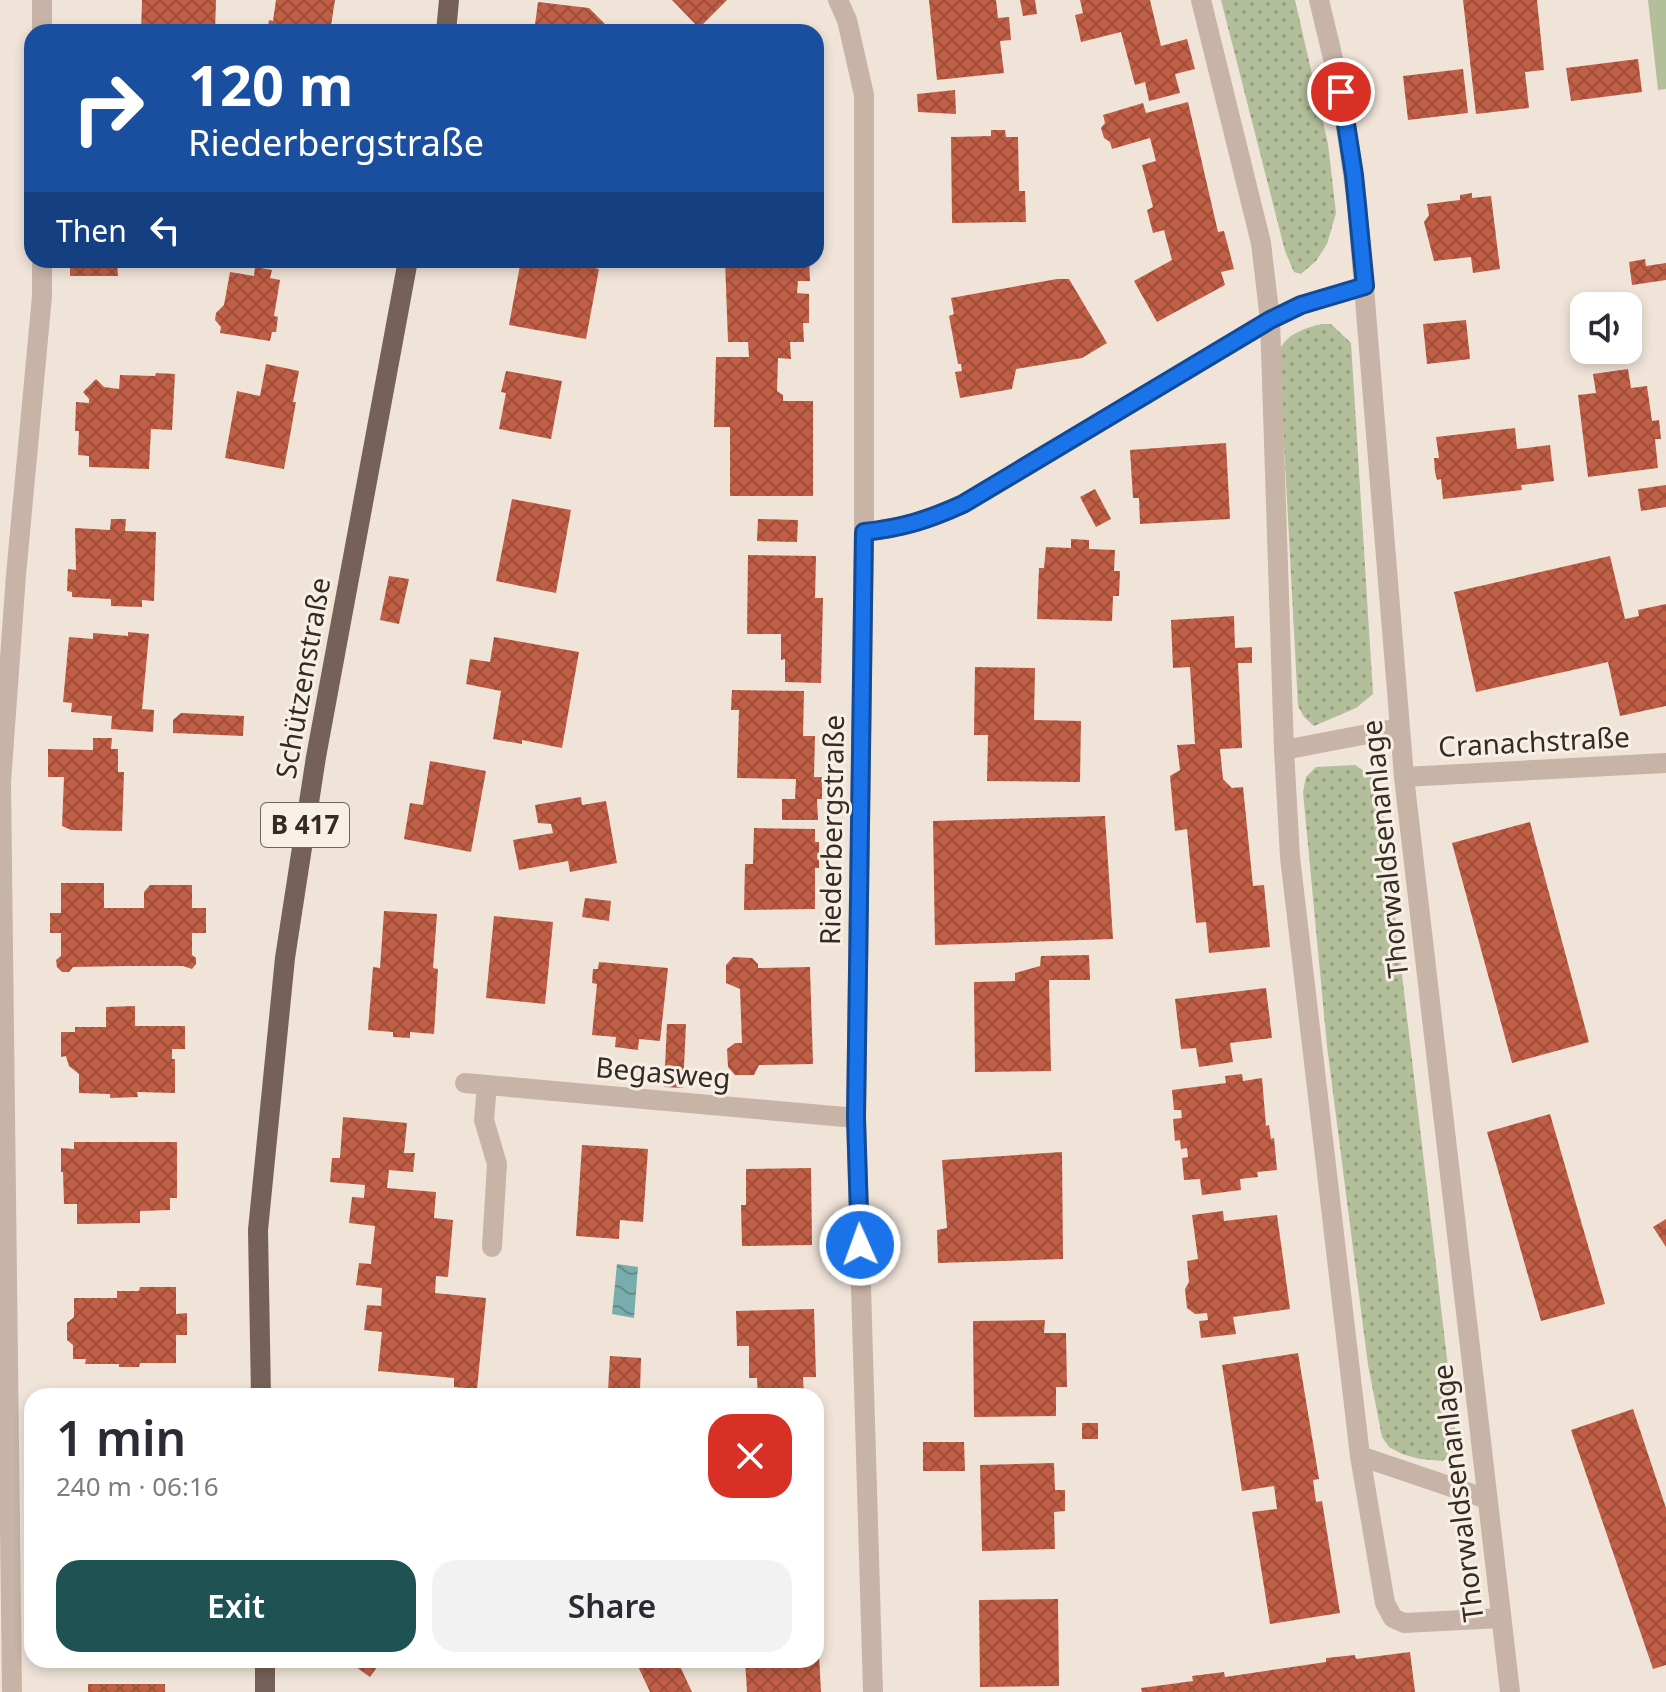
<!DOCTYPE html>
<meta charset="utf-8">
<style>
:root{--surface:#fff;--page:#f2f2f3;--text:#2b2b33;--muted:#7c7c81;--accent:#1e5253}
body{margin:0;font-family:"Noto Sans",sans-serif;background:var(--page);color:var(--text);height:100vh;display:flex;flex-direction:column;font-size:30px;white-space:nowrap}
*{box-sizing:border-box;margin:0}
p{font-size:26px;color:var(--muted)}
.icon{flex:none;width:44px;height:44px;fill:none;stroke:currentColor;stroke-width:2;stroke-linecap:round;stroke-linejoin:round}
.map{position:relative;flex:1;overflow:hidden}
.details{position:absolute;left:24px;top:1388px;width:800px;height:280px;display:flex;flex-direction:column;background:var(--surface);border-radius:24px;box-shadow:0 4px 12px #0003}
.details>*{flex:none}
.top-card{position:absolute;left:24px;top:24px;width:800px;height:244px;border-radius:24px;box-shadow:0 4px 12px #0003;background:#1a4fa0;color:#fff;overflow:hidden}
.controls{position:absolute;left:1570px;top:292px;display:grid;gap:16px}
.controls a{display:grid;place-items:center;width:72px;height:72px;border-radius:16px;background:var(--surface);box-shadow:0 4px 12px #0003;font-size:40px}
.pin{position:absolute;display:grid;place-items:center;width:68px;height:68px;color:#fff;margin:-34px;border:4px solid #fff;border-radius:50%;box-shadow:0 2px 8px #0007}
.me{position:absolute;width:88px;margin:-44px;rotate:358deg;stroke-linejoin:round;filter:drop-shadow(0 0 6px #0008)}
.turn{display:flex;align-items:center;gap:28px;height:168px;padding:0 32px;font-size:36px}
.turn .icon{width:104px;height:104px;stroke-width:2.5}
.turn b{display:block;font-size:56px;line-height:68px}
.then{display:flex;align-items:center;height:76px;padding:0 32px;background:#0003;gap:16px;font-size:30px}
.round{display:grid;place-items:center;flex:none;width:84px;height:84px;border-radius:24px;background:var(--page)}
.summary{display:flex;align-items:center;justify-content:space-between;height:136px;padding:0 32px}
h1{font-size:48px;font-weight:600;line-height:60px}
.cta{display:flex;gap:16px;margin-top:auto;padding:16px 32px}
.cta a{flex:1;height:92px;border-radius:24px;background:var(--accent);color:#fff;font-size:32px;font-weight:600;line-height:92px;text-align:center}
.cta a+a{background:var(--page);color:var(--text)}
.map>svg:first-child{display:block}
</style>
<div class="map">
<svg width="1666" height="1692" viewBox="0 0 1666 1692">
<defs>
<pattern id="park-dots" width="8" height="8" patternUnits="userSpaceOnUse" patternTransform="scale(2)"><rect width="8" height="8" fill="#b3be9a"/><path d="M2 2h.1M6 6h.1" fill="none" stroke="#929b7d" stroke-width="1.8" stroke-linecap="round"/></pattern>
<pattern id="water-waves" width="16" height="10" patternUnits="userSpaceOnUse" patternTransform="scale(2)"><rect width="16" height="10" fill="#79acac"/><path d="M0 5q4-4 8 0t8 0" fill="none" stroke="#648c8c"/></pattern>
<pattern id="building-cross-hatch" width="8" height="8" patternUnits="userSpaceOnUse" patternTransform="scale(2)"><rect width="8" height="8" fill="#c15f46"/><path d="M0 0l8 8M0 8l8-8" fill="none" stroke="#9e4f3a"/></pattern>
</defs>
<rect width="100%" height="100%" fill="#f0e4d9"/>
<polygon fill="#b3be9a" points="1648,0 1666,0 1666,89 1658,90"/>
<g fill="url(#park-dots)">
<polygon points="1221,0 1295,0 1328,144 1336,213 1327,244 1316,261 1301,274 1294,272 1285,251"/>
<path d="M1321 324H1331L1351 343 1373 694 1356 708 1314 726 1304 717 1298 706 1279 351C1287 333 1304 329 1321 324Z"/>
<polygon points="1355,765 1370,775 1380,787 1457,1444 1451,1455 1442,1461 1420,1459 1402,1454 1389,1447 1382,1437 1368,1365 1327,1046 1303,792 1306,777 1316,767"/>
</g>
<polygon fill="url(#water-waves)" points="617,1264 638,1267 634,1318 612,1314"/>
<g fill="url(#building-cross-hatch)">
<polygon points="142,0 216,0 215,32 141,32"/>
<polygon points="276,0 335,0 330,32 267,32 269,20 273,21"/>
<polygon points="672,0 727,0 699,28"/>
<polygon points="929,0 996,0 998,18 1009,17 1011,40 1000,41 1004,73 937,80"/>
<polygon points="1020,0 1035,0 1037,14 1023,16"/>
<polygon points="1080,0 1150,0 1161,46 1187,39 1195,69 1175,74 1180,93 1149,101 1145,82 1135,85 1121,32 1081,42 1075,15 1083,13"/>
<polygon points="1463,0 1537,0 1544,70 1525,72 1529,108 1476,114"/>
<polygon points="538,2 589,8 610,29 616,32 534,32"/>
<polygon points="1638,59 1642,92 1571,101 1566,68"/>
<polygon points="1463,69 1468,113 1408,120 1403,76"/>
<polygon points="955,90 956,114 918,112 917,94"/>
<polygon points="1188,102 1218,232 1224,231 1234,269 1221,272 1225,285 1157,322 1134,281 1172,260 1164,230 1153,233 1147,210 1153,207 1142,165 1156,161 1150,138 1112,149 1110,142 1104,138 1101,128 1105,123 1103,115 1143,103 1146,113"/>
<polygon points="991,130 1005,130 1006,137 1018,137 1019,191 1025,191 1026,222 952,223 951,137 991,136"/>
<polygon points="1472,193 1472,198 1491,196 1500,269 1473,273 1471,257 1434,261 1424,222 1429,215 1427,204 1460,200 1460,195"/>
<polygon points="1645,259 1646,266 1666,263 1666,280 1632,285 1629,262"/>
<polygon points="70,260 117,260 118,276 70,276"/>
<polygon points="521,260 552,260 599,269 586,339 509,325"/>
<polygon points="725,260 809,260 810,281 798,281 797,293 809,294 809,323 803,323 804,342 790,342 791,359 778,358 777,391 783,395 783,401 813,401 813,496 730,496 730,427 714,427 716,357 749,357 748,342 728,342"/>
<polygon points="255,267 272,270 270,278 280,280 274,316 278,317 276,332 272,332 270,341 220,333 221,327 215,320 216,313 224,305 230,272 254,276"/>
<polygon points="1057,279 1069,279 1107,343 1082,358 1016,369 1012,389 960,398 955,372 962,371 961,364 958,364 949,316 954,314 951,298"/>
<polygon points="1466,320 1470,359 1427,364 1423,324"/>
<polygon points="266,364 299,371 293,402 296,402 284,469 225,458 237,391 260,396"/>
<polygon points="1628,369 1631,388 1647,386 1652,421 1659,420 1661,439 1655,439 1658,468 1588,477 1578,395 1596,393 1593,374"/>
<polygon points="506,371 562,381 551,439 499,429 506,393 501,392"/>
<polygon points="156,373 175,374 172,430 151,429 149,469 89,467 89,456 78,455 79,431 75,431 76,402 89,403 89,399 83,392 96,379 104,387 119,389 120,375 155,376"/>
<polygon points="1515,428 1517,449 1550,445 1554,481 1521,485 1522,490 1443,499 1441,479 1437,480 1435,472 1434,458 1439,458 1436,437"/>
<polygon points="1226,443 1230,519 1140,524 1139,498 1133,498 1130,450"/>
<polygon points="1666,485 1666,507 1641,511 1638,489"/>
<polygon points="1095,489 1111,519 1096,527 1080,497"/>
<polygon points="512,499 571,510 556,593 496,581"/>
<polygon points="111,519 126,519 125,531 156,532 154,601 142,600 142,607 111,606 111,599 72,597 72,592 67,591 68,569 76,570 75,528 110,530"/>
<polygon points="758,519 798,520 797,542 757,541"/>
<polygon points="1071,539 1089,540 1089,549 1115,550 1114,571 1120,571 1119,596 1113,596 1112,621 1037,619 1039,568 1044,568 1046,547 1071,548"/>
<polygon points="748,555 816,556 815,598 823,598 821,683 785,682 785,659 781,660 781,634 747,634"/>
<polygon points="1610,556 1625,619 1639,616 1638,610 1666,604 1666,706 1620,716 1608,662 1476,692 1454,592"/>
<polygon points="389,576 409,579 399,624 380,620"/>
<polygon points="1234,616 1235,648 1252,647 1252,663 1238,663 1242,748 1220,749 1223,779 1232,788 1243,787 1253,886 1264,885 1270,947 1209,953 1206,922 1196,923 1187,829 1175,831 1170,776 1180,770 1177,745 1195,744 1190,667 1173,668 1171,620"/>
<polygon points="128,632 149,634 142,709 154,710 153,732 111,729 112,716 71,712 72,703 63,702 69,637 93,639 93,633 128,636"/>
<polygon points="494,637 579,652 562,748 522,740 522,744 493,739 501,691 466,684 470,659 490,662"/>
<polygon points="975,667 1035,668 1034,720 1081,721 1080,782 987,781 988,735 974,735"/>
<polygon points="732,690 804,691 803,736 815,736 814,777 822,777 822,799 817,799 818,820 782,820 782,799 795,799 796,779 737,778 739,710 731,710"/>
<polygon points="181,713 244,716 243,736 173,733 173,720"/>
<polygon points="93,738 112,738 111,749 118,749 118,772 124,772 122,831 71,830 62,826 64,777 48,777 48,749 93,750"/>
<polygon points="430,761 486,771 471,852 404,839 410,803 423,805"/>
<polygon points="581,797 582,805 606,801 617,863 570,872 568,861 519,870 513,840 553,833 551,824 538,823 535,805"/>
<polygon points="1105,816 1113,939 935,945 933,821"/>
<polygon points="1530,822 1589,1042 1512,1063 1452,843"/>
<polygon points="754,828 815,829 815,842 819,842 819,868 815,868 815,909 744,910 745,864 753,864"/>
<polygon points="61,883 104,883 104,908 144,908 144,892 150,885 192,885 192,908 206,908 206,933 192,933 192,955 196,958 196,964 192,969 183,966 127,966 73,967 69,972 62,972 57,967 56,960 61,956 61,933 50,933 50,913 61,913"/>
<polygon points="585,898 611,901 609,921 582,917"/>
<polygon points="384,911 437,914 433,968 438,969 434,1034 410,1032 410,1038 393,1037 393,1032 368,1030 373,967 380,968"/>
<polygon points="494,916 553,922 545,1004 486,998"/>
<polygon points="1089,955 1090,980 1049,980 1051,1071 975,1072 974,982 1015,981 1015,973 1040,966 1041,956"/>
<polygon points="733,957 752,958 758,964 758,968 810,967 813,1064 759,1065 754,1075 735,1075 728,1067 727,1049 735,1043 742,1043 740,989 726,983 726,965"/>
<polygon points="599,962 668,968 660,1041 639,1039 638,1050 615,1047 616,1037 592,1035 597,984 592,983 593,969 598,969"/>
<polygon points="1266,988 1272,1038 1230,1043 1233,1062 1199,1067 1196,1048 1181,1049 1175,999"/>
<polygon points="135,1006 135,1026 185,1026 185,1049 172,1049 172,1059 175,1059 175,1093 137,1092 138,1097 110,1098 110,1094 79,1093 79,1074 69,1066 66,1056 61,1057 61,1032 75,1032 75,1027 106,1027 106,1007"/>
<polygon points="667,1024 686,1024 683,1088 664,1087"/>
<polygon points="1242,1074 1243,1081 1262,1078 1266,1126 1269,1125 1271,1139 1274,1138 1277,1170 1257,1172 1258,1177 1240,1179 1241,1190 1202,1195 1200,1179 1184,1180 1182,1158 1188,1157 1187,1148 1181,1149 1180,1140 1175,1141 1173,1119 1182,1118 1181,1110 1174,1110 1172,1090 1226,1083 1225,1076"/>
<polygon points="1550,1114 1605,1304 1541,1321 1487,1132"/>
<polygon points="343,1117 407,1123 404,1153 415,1153 413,1172 389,1170 387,1188 436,1192 434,1218 453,1220 448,1277 436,1276 435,1293 486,1298 477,1389 454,1387 454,1378 378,1371 382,1332 364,1330 367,1305 381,1306 382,1288 356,1285 359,1263 371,1264 375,1226 349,1223 352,1197 364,1198 365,1185 330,1182 332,1158 340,1158"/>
<polygon points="74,1142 177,1142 177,1198 170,1198 170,1210 140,1211 140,1223 77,1224 77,1204 64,1204 63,1172 61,1172 61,1148 74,1149"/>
<polygon points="582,1145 648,1149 643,1222 620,1220 619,1239 576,1236"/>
<polygon points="1062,1152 1063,1259 938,1263 937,1230 947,1228 942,1160"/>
<polygon points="811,1168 812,1245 742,1246 741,1205 746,1205 746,1169"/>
<polygon points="1223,1211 1224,1221 1277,1215 1290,1309 1233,1317 1236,1334 1201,1338 1199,1321 1208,1320 1207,1313 1195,1314 1187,1308 1185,1289 1189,1282 1187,1261 1198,1259 1192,1215"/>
<polygon points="1666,1219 1666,1247 1653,1227"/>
<polygon points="140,1287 176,1287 176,1314 187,1313 187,1335 176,1335 176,1363 140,1363 139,1367 119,1367 119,1364 85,1364 86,1359 73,1359 73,1345 67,1340 67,1323 74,1317 74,1298 117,1298 117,1291 139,1291"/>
<polygon points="814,1309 816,1377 803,1377 804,1396 758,1396 757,1378 749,1378 749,1346 737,1346 736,1311"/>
<polygon points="1045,1320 1044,1333 1066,1333 1067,1387 1056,1387 1056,1416 974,1417 973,1321"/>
<polygon points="1298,1353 1319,1479 1313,1480 1316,1502 1322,1501 1340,1613 1270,1624 1252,1512 1277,1509 1274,1486 1242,1491 1222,1365"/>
<polygon points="610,1356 641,1358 640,1391 608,1390"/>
<polygon points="1633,1409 1666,1508 1666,1665 1653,1669 1571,1430"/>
<rect x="1082" y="1423" width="16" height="16"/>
<polygon points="923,1442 964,1442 965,1471 923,1471"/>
<polygon points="1054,1463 1055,1490 1065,1490 1065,1511 1054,1512 1055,1549 982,1551 980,1465"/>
<polygon points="1058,1599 1059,1686 980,1687 979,1600"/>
<polygon points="816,1636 818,1636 821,1692 747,1692 745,1660 816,1660"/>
<polygon points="1410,1652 1415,1692 1142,1692 1141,1688 1193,1681 1192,1676 1224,1672 1225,1677 1326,1662 1326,1658 1355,1655 1356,1659"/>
<polygon points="361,1660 410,1660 410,1662 378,1666 370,1677 356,1667"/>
<polygon points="641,1660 677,1660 692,1692 650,1692 636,1662"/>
<rect x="88" y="1684" width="77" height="8"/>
</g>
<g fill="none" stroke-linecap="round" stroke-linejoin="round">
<g stroke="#c7b4a6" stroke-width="20">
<polyline points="838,0 847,20 864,95 864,532"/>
<polyline points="1201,0 1261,243 1270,320 1284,750"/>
<polyline points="1319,0 1341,92 1357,202 1404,777 1510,1692"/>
<polyline points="42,32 42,0"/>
<polyline points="1399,728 1284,750 1290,857 1360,1456 1487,1499"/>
<polyline points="1404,777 1666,763"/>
<polyline points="465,1083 856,1118"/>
<polyline points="487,1085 484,1120 497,1164 492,1247"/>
<polyline points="1360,1456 1385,1603 1393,1618 1404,1623 1501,1618"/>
<polyline points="12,1692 1,782 16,575 42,296 42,260"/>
<path d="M873 1692 856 1118 864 532C902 528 928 520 963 504L1270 320 1301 305 1365 286"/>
</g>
<g stroke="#756158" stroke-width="20">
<polyline points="446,32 449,0"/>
<polyline points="261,1396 258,1230 285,958 316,757 408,260"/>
<polyline points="265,1660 265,1692"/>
</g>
</g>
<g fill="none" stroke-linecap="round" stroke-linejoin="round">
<defs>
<path id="route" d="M860 1245 856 1118 864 532C902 528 928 520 963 504L1270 320 1301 305 1365 286 1354 175 1341 92"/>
</defs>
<use href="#route" stroke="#114b97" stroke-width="20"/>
<use href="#route" stroke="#1a73e8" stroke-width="14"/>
</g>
<g text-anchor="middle" stroke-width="6" stroke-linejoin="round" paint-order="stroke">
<rect fill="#f8efe5" stroke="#6f655f" stroke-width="2" x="261" y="803" width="88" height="44" rx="6"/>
<g font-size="26" font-weight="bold" fill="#342a26">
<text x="305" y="834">B 417</text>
</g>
<g font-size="28" fill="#342a26" stroke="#f8efe5">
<text transform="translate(303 678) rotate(-80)" y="10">Schützenstraße</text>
<text transform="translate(1534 742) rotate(-3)" y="10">Cranachstraße</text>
<text transform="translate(832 830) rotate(-89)" y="10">Riederbergstraße</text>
<text transform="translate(1385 849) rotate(-96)" y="10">Thorwaldsenanlage</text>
<text transform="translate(663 1073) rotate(5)" y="10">Begasweg</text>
<text transform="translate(1458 1493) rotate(-97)" y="10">Thorwaldsenanlage</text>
</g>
</g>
</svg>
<div class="controls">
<a><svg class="icon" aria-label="sound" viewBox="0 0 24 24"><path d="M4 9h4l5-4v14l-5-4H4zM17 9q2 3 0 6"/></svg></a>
</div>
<div class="pin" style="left:1341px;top:92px;background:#d93025"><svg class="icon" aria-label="arrive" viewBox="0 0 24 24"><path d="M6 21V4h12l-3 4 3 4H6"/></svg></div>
<svg class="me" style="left:860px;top:1245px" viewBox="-20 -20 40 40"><circle r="17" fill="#1a73e8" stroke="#fff" stroke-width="3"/><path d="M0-11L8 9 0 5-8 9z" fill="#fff"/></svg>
<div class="top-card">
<div class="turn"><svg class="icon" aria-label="right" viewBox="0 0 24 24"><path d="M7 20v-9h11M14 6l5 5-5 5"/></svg><div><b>120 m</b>Riederbergstraße</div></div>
<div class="then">Then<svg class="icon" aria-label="left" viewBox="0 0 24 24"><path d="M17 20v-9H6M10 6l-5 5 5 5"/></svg></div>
</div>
<section class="details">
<div class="summary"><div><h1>1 min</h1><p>240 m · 06:16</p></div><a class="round" style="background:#d93025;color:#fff"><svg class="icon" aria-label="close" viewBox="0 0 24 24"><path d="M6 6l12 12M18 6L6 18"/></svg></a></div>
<div class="cta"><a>Exit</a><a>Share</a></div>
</section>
</div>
